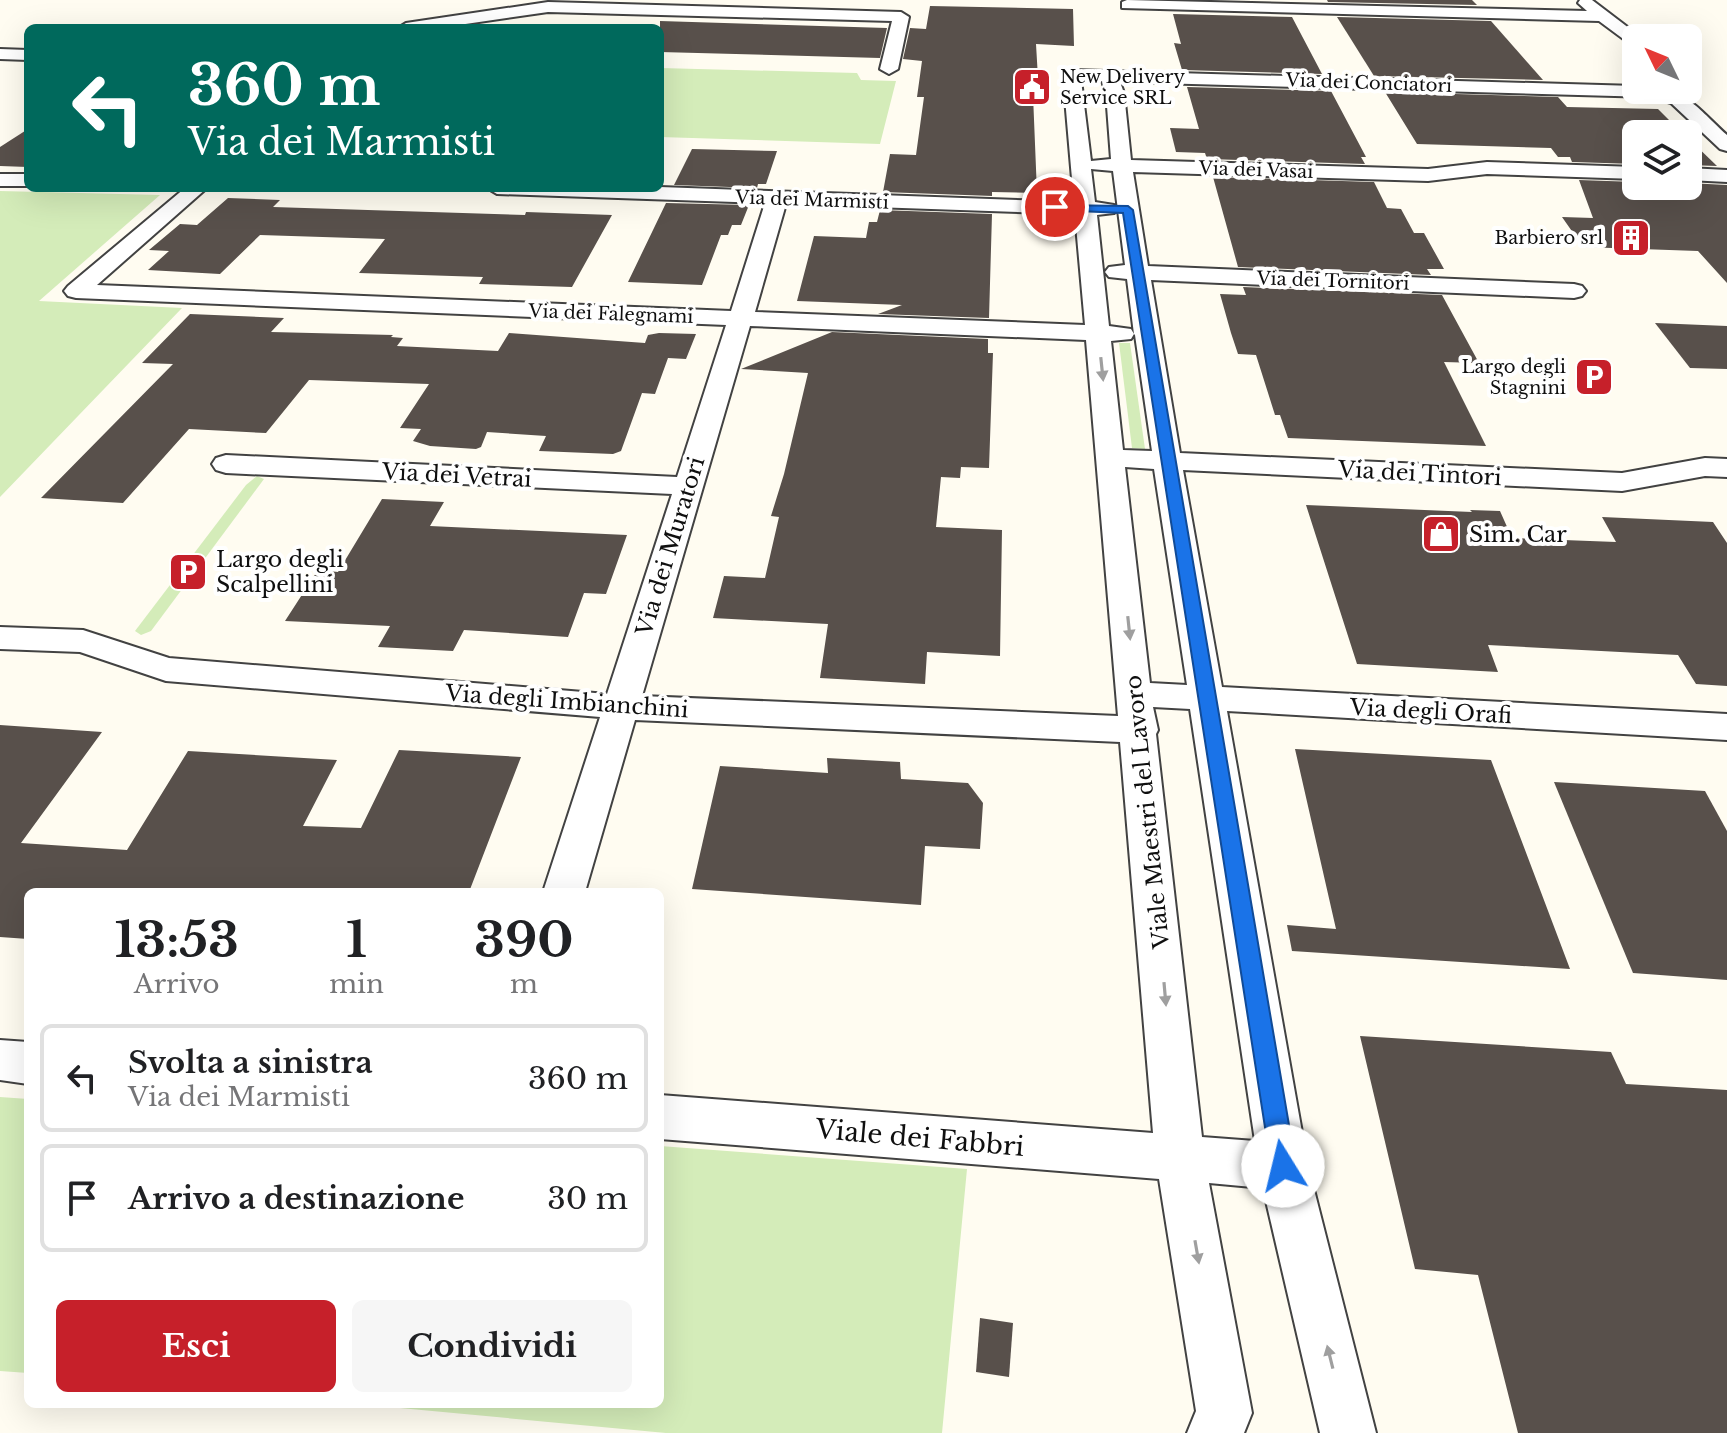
<!DOCTYPE html>
<html lang="it">
<style>
:root{--surface:#fff;--page:#f6f6f6;--text:#202124;--muted:#757577;--line:#e0e0e0;--accent:#c6202a}
body{margin:0;font-family:"Libre Baskerville",serif;background:var(--page);color:var(--text);height:100vh;display:flex;flex-direction:column;font-size:30px;white-space:nowrap}
*{box-sizing:border-box;margin:0}
p{font-size:26px;color:var(--muted)}
.icon{flex:none;width:44px;height:44px;fill:none;stroke:currentColor;stroke-width:2;stroke-linecap:round;stroke-linejoin:round}
.map{position:relative;flex:1;overflow:hidden}
.side{position:absolute;left:24px;top:888px;width:640px;height:520px;display:flex;flex-direction:column;background:var(--surface);border-radius:12px;box-shadow:0 8px 32px #0002}
.side>*{flex:none}
.guide{position:absolute;left:24px;top:24px;width:640px;height:168px;border-radius:12px;box-shadow:0 8px 32px #0002;background:#00695c;color:#fff;overflow:hidden}
.needle{width:52px;rotate:313deg}
.controls{position:absolute;left:1622px;top:24px;display:grid;gap:16px}
.controls a{display:grid;place-items:center;width:80px;height:80px;border-radius:12px;background:var(--surface);box-shadow:0 8px 32px #0002;font-size:40px}
.pin{position:absolute;display:grid;place-items:center;width:68px;height:68px;color:#fff;margin:-34px;border:4px solid #fff;border-radius:50%;box-shadow:0 2px 8px #0007}
.me{position:absolute;width:88px;margin:-44px;rotate:351deg;stroke-linejoin:round;filter:drop-shadow(0 0 6px #0008)}
.turn{display:flex;align-items:center;gap:28px;height:168px;padding:0 32px;font-size:36px}
.turn .icon{width:104px;height:104px;stroke-width:2.5}
.turn b{display:block;font-size:56px;line-height:68px}
.eta{display:flex;justify-content:space-evenly;align-items:center;height:136px;text-align:center}
.eta b{font-size:48px;font-weight:700;line-height:56px}
.button{display:flex;gap:16px;margin-top:auto;padding:16px 32px}
.button a{flex:1;height:92px;border-radius:12px;background:var(--accent);color:#fff;font-size:32px;font-weight:700;line-height:92px;text-align:center}
.button a+a{background:var(--page);color:var(--text)}
ul{padding:0;list-style:none}
li{display:flex;align-items:center;gap:24px;height:108px;margin:0 16px 12px;padding:0 16px;border:4px solid var(--line);border-radius:12px}
li div{flex:1}
li b{display:block;font-size:30px}
li em{font-style:normal}
.map>svg:first-child{display:block}
</style>
<div class="map">
<svg width="1727" height="1433" viewBox="0 0 1727 1433">
<rect width="100%" height="100%" fill="#fffcf1"/>
<g fill="#d4ecb9">
<polygon points="660,68 857,73 861,80 896,81 880,144 660,137"/>
<polygon points="0,191 160,195 39,301 182,308 0,497"/>
<polygon points="1119,343 1130,343 1145,449 1132,448"/>
<polygon points="257,476 264,479 151,631 141,635 135,631 246,485"/>
<polygon points="0,1097 28,1099 28,1373 0,1371"/>
<polygon points="660,1146 967,1169 942,1433 666,1433 357,1404 660,1404"/>
</g>
<g fill="#58504b">
<polygon points="1327,0 1472,0 1477,5 1328,2"/>
<polygon points="930,6 1073,9 1074,46 1036,44 1039,95 1033,95 1037,193 992,192 992,196 883,192 890,154 916,155 924,97 917,97 922,61 903,59 910,28 926,29"/>
<polygon points="1173,14 1292,17 1322,74 1182,70 1174,43 1181,44"/>
<polygon points="1337,17 1491,21 1543,80 1374,76"/>
<polygon points="660,21 887,28 880,58 660,52"/>
<polygon points="1187,87 1331,91 1366,157 1361,157 1365,164 1207,159 1205,153 1176,152 1170,128 1199,129"/>
<polygon points="1385,92 1558,97 1567,107 1658,109 1683,134 1636,134 1636,164 1572,162 1570,157 1558,157 1551,148 1417,144"/>
<polygon points="28,129 28,167 0,166 0,147"/>
<polygon points="1688,138 1717,166 1688,165"/>
<polygon points="692,149 777,151 766,184 758,184 757,188 674,185"/>
<polygon points="1213,177 1374,182 1387,208 1401,209 1414,233 1424,233 1444,269 1427,269 1431,275 1238,267"/>
<polygon points="1579,180 1636,182 1636,186 1648,186 1652,190 1688,191 1688,183 1727,185 1727,283 1698,251 1583,247 1562,217 1593,218"/>
<polygon points="228,198 280,200 273,207 525,215 526,212 612,215 572,287 479,284 483,277 359,273 385,239 260,235 220,274 148,270 169,251 149,250 180,224 197,225"/>
<polygon points="666,203 749,205 741,225 732,225 728,235 721,235 702,285 628,282"/>
<polygon points="880,210 992,214 989,318 878,314 902,305 797,301 814,236 866,238 869,222 877,222"/>
<polygon points="1243,287 1442,295 1479,363 1444,362 1486,446 1288,438 1280,415 1275,415 1256,355 1238,354 1231,333 1220,294 1246,295"/>
<polygon points="190,314 284,318 271,332 393,335 391,337 403,338 397,346 498,351 509,333 645,343 648,335 659,333 696,334 686,359 668,358 655,394 642,393 621,451 613,454 539,451 546,436 487,432 481,447 476,449 430,446 413,441 421,429 400,428 429,384 309,380 266,433 189,429 123,503 41,498 173,364 142,363"/>
<polygon points="1655,323 1727,326 1727,369 1690,368"/>
<polygon points="832,332 988,339 988,353 993,353 989,468 961,467 960,478 941,477 936,527 1002,530 1000,656 927,652 925,684 820,678 828,624 713,618 724,576 765,578 779,517 771,516 784,474 808,373 741,369"/>
<polygon points="382,499 444,502 430,526 627,535 606,594 584,593 568,637 464,630 453,651 378,647 390,626 285,621 318,570 338,572"/>
<polygon points="1306,505 1472,512 1470,510 1500,511 1512,538 1616,542 1602,517 1713,522 1727,543 1727,686 1696,684 1678,655 1488,645 1498,672 1357,664"/>
<polygon points="0,725 102,732 21,843 127,850 188,751 337,760 303,826 361,828 399,750 521,757 469,892 28,892 28,939 0,937"/>
<polygon points="1295,749 1491,760 1570,969 1292,951 1287,925 1336,929"/>
<polygon points="827,758 900,762 901,779 968,783 983,803 980,849 925,846 921,905 692,889 720,766 828,773"/>
<polygon points="1554,782 1705,791 1727,831 1727,980 1633,973"/>
<polygon points="1360,1036 1611,1052 1626,1084 1727,1090 1727,1433 1518,1433 1478,1275 1415,1269"/>
<polygon points="980,1318 1013,1323 1009,1377 976,1372"/>
</g>
<g fill="none" stroke-linecap="round" stroke-linejoin="round">
<defs>
<g id="minor">
<polygon points="1127,0 1587,11 1578,3 1580,0 1592,0 1642,38 1636,38 1636,46 1630,44 1599,21 1122,8 1122,2"/>
<polygon points="548,2 901,12 909,17 898,69 889,74 880,69 892,21 548,12 438,28 398,28 406,23"/>
<polygon points="0,49 28,50 28,60 0,59"/>
<path d="M1072 70 1636 86V90C1689 90 1690 101 1727 135V151L1720 149 1671 103 1651 97 1120 82 1124 93 1131 160 1428 169 1487 162 1636 167V179L1487 174 1428 181 1133 172 1148 266 1574 284 1582 286 1586 291 1582 296 1574 298 1151 280 1180 453 1622 473 1705 458 1727 459V477L1705 476 1622 491 1183 470 1222 687 1727 714V740L1227 711 1308 1166 1376 1433H1320L1263 1188 1209 1183 1252 1413 1244 1433H1187L1196 1411 1159 1179 660 1139V1095L1153 1133 1120 742 635 720 585 892H543L600 717 166 681 80 652 0 649V627L83 630 169 658 607 694 672 494 226 473 216 470 212 464 216 458 226 455 677 477 726 325 76 298 68 296 64 291 68 286 185 188H207L97 285 731 311 765 203 497 194 487 188 660 187 1074 202 1063 75ZM1081 80 1102 81 1106 93 1111 159 1091 161ZM1091 169 1113 171 1125 265 1109 267 1105 272 1109 277 1127 279 1134 334 1131 329 1109 326 1097 215 1114 213 1118 209 1114 205 1095 202ZM786 204 1075 214 1085 325 755 312ZM750 326 1086 340 1118 716 642 696ZM1134 334 1135 335 1152 451 1123 450 1111 341 1131 339ZM1125 467 1154 469 1187 685 1150 683ZM1153 707 1190 709 1255 1141 1202 1137 1156 734 1158 730Z"/>
<polygon points="1688,168 1727,170 1727,182 1688,180"/>
<rect x="0" y="174" width="28" height="12"/>
<polygon points="0,1040 28,1042 28,1084 0,1080"/>
</g>
</defs>
<use href="#minor" stroke="#424242" stroke-width="4"/>
<use href="#minor" fill="#fff" fill-rule="evenodd"/>
</g>
<defs><path id="oneway-solid" d="M-6-.8H1V-3.2L6.5 0L1 3.2V.8H-6Z" transform="scale(2)"/></defs>
<g fill="#9f9f9f">
<use href="#oneway-solid" transform="translate(1102 369) rotate(84)"/>
<use href="#oneway-solid" transform="translate(1129 628) rotate(84)"/>
<use href="#oneway-solid" transform="translate(1165 994) rotate(85)"/>
<use href="#oneway-solid" transform="translate(1197 1252) rotate(80)"/>
<use href="#oneway-solid" transform="translate(1330 1357) rotate(-104)"/>
</g>
<polygon fill="#1a73e8" stroke="#114b97" stroke-width="2" points="1051,205 1128,206 1133,210 1296,1166 1292,1174 1283,1178 1275,1174 1271,1166 1123,213 1055,210 1049,207"/>
<defs>
<symbol id="civic-square" viewBox="-11 -11 22 22"><rect x="-9" y="-9" width="18" height="18" rx="4" fill="#c6202a" stroke="#fff"/><path d="M-.6-6.5H3V-4.5H.6V-3L4-1V1h2V6H-6V1h2V-1L-.6-3ZM-1.2 2.5V6h2.4V2.5Z" fill="#fff"/></symbol>
<symbol id="building-square" viewBox="-11 -11 22 22"><rect x="-9" y="-9" width="18" height="18" rx="4" fill="#c6202a" stroke="#fff"/><path d="M-4-6H4V6H1V3H-1V6H-4ZM-2.5-4.3h1.7v1.8h-1.7ZM.8-4.3h1.7v1.8H.8ZM-2.5-1h1.7V.8h-1.7ZM.8-1h1.7V.8H.8Z" fill="#fff"/></symbol>
<symbol id="parking-square" viewBox="-11 -11 22 22"><rect x="-9" y="-9" width="18" height="18" rx="4" fill="#c6202a" stroke="#fff"/><path d="M-3.5-5.5H1a3.5 3.5 0 0 1 0 7H-1V5.5H-3.5ZM-1-3.4V-.6H.8a1.4 1.4 0 0 0 0-2.8Z" fill="#fff"/></symbol>
<symbol id="shop-square" viewBox="-11 -11 22 22"><rect x="-9" y="-9" width="18" height="18" rx="4" fill="#c6202a" stroke="#fff"/><path d="M-5-2.5h2.3a2.7 3.5 0 0 1 5.4 0H5L5.5 6h-11ZM-1.5-2.5h3a1.5 2.3 0 0 0-3 0Z" fill="#fff"/></symbol>
</defs>
<g fill-rule="evenodd">
<use href="#civic-square" x="1010" y="65" width="44" height="44"/>
<use href="#building-square" x="1609" y="216" width="44" height="44"/>
<use href="#parking-square" x="1572" y="355" width="44" height="44"/>
<use href="#shop-square" x="1419" y="512" width="44" height="44"/>
<use href="#parking-square" x="166" y="550" width="44" height="44"/>
</g>
<g text-anchor="middle" stroke-width="8" stroke-linejoin="round" paint-order="stroke">
<g font-size="18" fill="#0f0f0f" stroke="#fff" text-anchor="end">
<text x="1060" y="83" text-anchor="start">New Delivery<tspan x="1060" dy="21">Service SRL</tspan></text>
<text x="1603" y="244">Barbiero srl</text>
<text x="1566" y="373">Largo degli<tspan x="1566" dy="21">Stagnini</tspan></text>
</g>
<g font-size="18" fill="#0f0f0f" stroke="#fff">
<text transform="translate(1369 83) rotate(2)" y="6">Via dei Conciatori</text>
<text transform="translate(1256 170) rotate(2)" y="6">Via dei Vasai</text>
<text transform="translate(812 200) rotate(2)" y="6">Via dei Marmisti</text>
<text transform="translate(1333 281) rotate(2)" y="6">Via dei Tornitori</text>
<text transform="translate(611 314) rotate(2)" y="6">Via dei Falegnami</text>
</g>
<g font-size="22" fill="#0f0f0f" stroke="#fff">
<text transform="translate(1420 473) rotate(3)" y="8">Via dei Tintori</text>
<text transform="translate(457 475) rotate(3)" y="8">Via dei Vetrai</text>
<text transform="translate(670 546) rotate(-73)" y="8">Via dei Muratori</text>
<text transform="translate(567 701) rotate(4)" y="8">Via degli Imbianchini</text>
<text transform="translate(1431 711) rotate(3)" y="8">Via degli Orafi</text>
<text transform="translate(1147 812) rotate(-96)" y="8">Viale Maestri del Lavoro</text>
</g>
<g font-size="22" fill="#0f0f0f" stroke="#fff" text-anchor="start">
<text x="1469" y="542">Sim. Car</text>
<text x="216" y="567">Largo degli<tspan x="216" dy="25">Scalpellini</tspan></text>
</g>
<g font-size="26" fill="#0f0f0f" stroke="#fff">
<text transform="translate(920 1138) rotate(5)" y="9">Viale dei Fabbri</text>
</g>
</g>
</svg>
<div class="controls">
<a><svg class="needle" viewBox="-14 -14 28 28"><path d="M0-13l5 13h-10z" fill="#e53935"/><path d="M0 13l5-13h-10z" fill="#757577"/></svg></a>
<a><svg class="icon" aria-label="layers" viewBox="0 0 24 24"><path d="M12 4l9 5-9 5-9-5zM3 14l9 5 9-5"/></svg></a>
</div>
<div class="pin" style="left:1055px;top:207px;background:#d93025"><svg class="icon" aria-label="arrive" viewBox="0 0 24 24"><path d="M6 21V4h12l-3 4 3 4H6"/></svg></div>
<svg class="me" style="left:1283px;top:1166px" viewBox="-20 -20 40 40"><circle r="19" fill="#fff"/><path d="M0-13L10 11 0 6-10 11z" fill="#1a73e8"/></svg>
<div class="guide">
<div class="turn"><svg class="icon" aria-label="left" viewBox="0 0 24 24"><path d="M17 20v-9H6M10 6l-5 5 5 5"/></svg><div><b>360 m</b>Via dei Marmisti</div></div>
</div>
<section class="side">
<div class="eta">
<div><b>13:53</b><p>Arrivo</p></div>
<div><b>1</b><p>min</p></div>
<div><b>390</b><p>m</p></div>
</div>
<ul>
<li><svg class="icon" aria-label="left" viewBox="0 0 24 24"><path d="M17 20v-9H6M10 6l-5 5 5 5"/></svg><div><b>Svolta a sinistra</b><p>Via dei Marmisti</p></div><em>360 m</em></li>
<li><svg class="icon" aria-label="arrive" viewBox="0 0 24 24"><path d="M6 21V4h12l-3 4 3 4H6"/></svg><div><b>Arrivo a destinazione</b></div><em>30 m</em></li>
</ul>
<div class="button"><a>Esci</a><a>Condividi</a></div>
</section>
</div>
